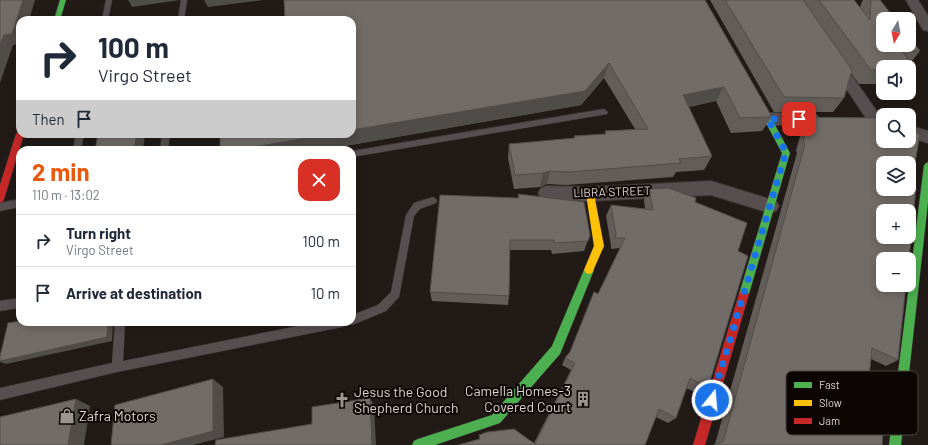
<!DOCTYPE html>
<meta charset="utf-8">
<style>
:root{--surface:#fff;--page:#f2f2f3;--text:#1f2937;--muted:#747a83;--line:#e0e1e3;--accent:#ea580c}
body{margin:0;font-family:Barlow,sans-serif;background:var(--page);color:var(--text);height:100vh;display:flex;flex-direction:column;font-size:15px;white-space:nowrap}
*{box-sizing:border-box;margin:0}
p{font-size:13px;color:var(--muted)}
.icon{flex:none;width:22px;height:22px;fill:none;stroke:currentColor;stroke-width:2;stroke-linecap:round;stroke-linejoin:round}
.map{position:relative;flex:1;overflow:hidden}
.drawer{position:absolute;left:16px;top:146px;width:340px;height:180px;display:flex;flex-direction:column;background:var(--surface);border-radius:12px;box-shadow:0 2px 10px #0003}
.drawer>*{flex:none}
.guide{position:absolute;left:16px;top:16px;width:340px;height:122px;border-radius:12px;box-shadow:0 2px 10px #0003;background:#fff;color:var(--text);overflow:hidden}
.needle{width:26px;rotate:190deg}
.buttons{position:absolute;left:876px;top:12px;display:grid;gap:8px}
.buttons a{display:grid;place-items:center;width:40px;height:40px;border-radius:8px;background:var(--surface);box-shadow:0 2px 10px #0003;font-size:20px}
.pin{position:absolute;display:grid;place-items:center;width:34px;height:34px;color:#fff;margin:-17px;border-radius:8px;box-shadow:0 2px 6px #0006}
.me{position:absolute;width:44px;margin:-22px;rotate:17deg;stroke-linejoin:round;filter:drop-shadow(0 0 3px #0008)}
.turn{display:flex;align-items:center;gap:14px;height:84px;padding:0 16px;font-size:18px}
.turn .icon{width:52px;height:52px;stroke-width:2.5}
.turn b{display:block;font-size:28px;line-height:34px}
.then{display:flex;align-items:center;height:38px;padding:0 16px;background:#0003;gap:8px;font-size:15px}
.round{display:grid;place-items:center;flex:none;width:42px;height:42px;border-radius:12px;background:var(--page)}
.overview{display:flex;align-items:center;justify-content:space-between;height:68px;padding:0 16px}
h1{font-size:24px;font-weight:700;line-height:30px;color:var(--accent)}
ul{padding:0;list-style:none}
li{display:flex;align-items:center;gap:12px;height:52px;padding:0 16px;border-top:1px solid var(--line)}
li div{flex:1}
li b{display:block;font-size:15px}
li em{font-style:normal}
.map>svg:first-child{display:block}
</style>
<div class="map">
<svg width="928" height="445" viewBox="0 0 928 445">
<rect width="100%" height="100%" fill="#221a17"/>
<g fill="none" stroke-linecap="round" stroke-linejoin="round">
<defs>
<g id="lane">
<polygon points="106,0 112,0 108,20 102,20"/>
<polygon points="181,0 187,0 184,20 178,20"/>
<polygon points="604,109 608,112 607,114 352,157 352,151"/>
<polygon points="76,134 84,134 81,150 73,150"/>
<polygon points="162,134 170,134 168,150 160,150"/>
<polygon points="433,197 436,199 437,201 436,203 420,209 414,216 399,297 386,311 352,325 348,323 348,322 352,322 352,315 378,305 391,292 406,215 414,203"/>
<polygon points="20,199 20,207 0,211 0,203"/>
<polygon points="20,298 20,308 0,311 0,301"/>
<polygon points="115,322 125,322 123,361 318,322 347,322 346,325 342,327 117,372 0,400 0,388 112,363"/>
</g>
<g id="street">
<polygon points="906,0 918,0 928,16 928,31 923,30"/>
<polygon points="836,58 841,60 880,116 883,120 880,124 875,126 870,124 829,63 831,60"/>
<polygon points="768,113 812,113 817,115 820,119 817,123 812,125 768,125 763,123 760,119 763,115"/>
<polygon points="909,125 928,131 928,143 909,137"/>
<polygon points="711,181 776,201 779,206 776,211 770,213 711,195 590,201 547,200 541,198 538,193 541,188 547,186 590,187"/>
</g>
<g id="fast">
<polygon points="60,0 66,0 60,20 54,20"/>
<polygon points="755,92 759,95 790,153 749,294 747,297 744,298 741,297 739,294 782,153 751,95"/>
<polygon points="928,162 928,202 901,445 889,445 924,165"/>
<polygon points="589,266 592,267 594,270 560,354 500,423 435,445 412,445 414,441 418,439 492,415 552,346 584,270 586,267"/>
</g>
<polygon id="slow" points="590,191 594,194 604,246 592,273 589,274 586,273 584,270 594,246 586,194"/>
<g id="jam">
<polygon points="20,131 20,134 24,134 4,199 3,201 0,203 0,185 16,134"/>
<polygon points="744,290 747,291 749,294 705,445 693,445 739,294 741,291"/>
</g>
</defs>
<use href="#lane" stroke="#3c3532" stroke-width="1"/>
<use href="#street" stroke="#3c3532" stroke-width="2"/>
<use href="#fast" stroke="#3c3532" stroke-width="1"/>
<use href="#slow" stroke="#3c3532" stroke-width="1"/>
<use href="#jam" stroke="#3c3532" stroke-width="1"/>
<use href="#lane" fill="#574f4f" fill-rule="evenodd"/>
<use href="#street" fill="#574f4f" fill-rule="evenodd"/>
<use href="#fast" fill="#4caf50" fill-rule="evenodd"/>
<use href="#slow" fill="#ffc107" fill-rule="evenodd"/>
<use href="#jam" fill="#c62828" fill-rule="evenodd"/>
</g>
<g fill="#625d59">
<polygon points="705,0 772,117 762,131 731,133 716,101 689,107 712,156 704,170 676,172 673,177 566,185 547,184 540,187 514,189 508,158 509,144 574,138 574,136 605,134 605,131 635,129 604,78 581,105 322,150 220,150"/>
<polygon points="710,0 854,0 860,8 861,4 863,0 880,0 920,51 911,62 916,69 909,78 909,67 883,67 883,84 859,84 851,73 844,98 833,112 774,112"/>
<polygon points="789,117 877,118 911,186 898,360 886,366 871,359 868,387 887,434 883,436 882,445 713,445 715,444 797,153 796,150 802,130 785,131 783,127"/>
<polygon points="649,189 695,202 738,251 708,388 699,394 686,388 676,418 668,423 656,417 645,445 458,445 479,439 479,435 534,443 571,370 562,365 565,358 569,354 590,301 594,292 598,294 620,248 611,249 611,246 606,216 611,205 645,209 644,200"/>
<polygon points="518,194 590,235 584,251 552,254 551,250 510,250 509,296 508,305 432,301 430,292 518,198"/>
</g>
<g fill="#504c49">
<polygon points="23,0 35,0 29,20 20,20 20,44 13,45 0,83 0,45 4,35"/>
<polygon points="128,0 180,0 132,7"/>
<polygon points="204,0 263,0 208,7"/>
<polygon points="609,63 604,78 581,105 322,150 236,150 330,134 352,134 352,130"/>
<polygon points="724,87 716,101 677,109 683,95"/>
<polygon points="137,134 145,134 143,150 134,150"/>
<polygon points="550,171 547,184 540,187 543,173"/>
<polygon points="108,322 113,322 112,341 6,364 0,362 0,361"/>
<polygon points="213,379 223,387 224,437 193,445 161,445"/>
<polygon points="370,398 374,405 376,445 372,445"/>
<polygon points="76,399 90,406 84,445 68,445"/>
</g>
<g fill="#726c68" stroke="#504c49" fill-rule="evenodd">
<polygon points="0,0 23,0 12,34 4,35 0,45"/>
<polygon points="284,0 705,0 772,117 740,118 724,87 683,95 712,156 679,159 681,163 570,172 550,171 543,173 515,175 509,144 575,138 574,136 606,134 605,131 648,129 609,63 585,91 352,130 352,20 271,20 285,18"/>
<polygon points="725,0 803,0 852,70 844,98 784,97"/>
<polygon points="819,0 854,0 870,20 871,0 880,0 895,19 883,19 883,45 909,45 909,37 920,51 902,51 916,69 909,69 909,67 883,67 883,70 871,70"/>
<path d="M789 117 877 118 883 120V141H909V130L920 134 911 186 916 188 909 259H883V285H906L898 360 872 348 868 387 891 398 887 434 883 433 882 445H717L718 443 723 442 805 144 803 141 809 121H792ZM883 163H909V189H883ZM883 211H909V237H883Z"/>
<polygon points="98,134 137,134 134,150 95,150"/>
<polygon points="220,134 330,134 236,150 220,150"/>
<polygon points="668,188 696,198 695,202 747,223 738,251 748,256 708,388 690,378 676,418 659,409 645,445 458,445 480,439 479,435 487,432 514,429 535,444 575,363 565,358 570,352 594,292 598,294 625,238 615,238 616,235 611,205 653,210 649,189"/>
<polygon points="518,194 584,202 590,235 588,241 555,243 554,240 510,240 509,296 430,292 440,195 519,198"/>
<polygon points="20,321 20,322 108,322 107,337 0,361 0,356 8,323"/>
<polygon points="213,379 213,431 161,445 111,445 115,405"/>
<polygon points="370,398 372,445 215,445 216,440 312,424 312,407"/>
<polygon points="76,399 68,445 0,445 0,417"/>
</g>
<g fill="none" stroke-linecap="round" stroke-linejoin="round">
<polyline stroke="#1a73e8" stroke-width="7" stroke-dasharray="0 12.6" points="712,400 786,152 768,119 799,119"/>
</g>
<defs>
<symbol id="building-bare" viewBox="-9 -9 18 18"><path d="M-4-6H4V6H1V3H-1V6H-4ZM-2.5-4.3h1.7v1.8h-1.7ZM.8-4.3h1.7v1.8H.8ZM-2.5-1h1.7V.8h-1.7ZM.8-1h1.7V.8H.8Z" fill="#9d9491" stroke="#0b0604" stroke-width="2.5" paint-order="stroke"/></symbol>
<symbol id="church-bare" viewBox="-9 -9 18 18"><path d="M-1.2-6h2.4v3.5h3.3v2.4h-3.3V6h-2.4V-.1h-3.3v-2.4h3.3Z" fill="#9d9491" stroke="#0b0604" stroke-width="2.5" paint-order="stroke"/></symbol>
<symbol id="shop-bare" viewBox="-9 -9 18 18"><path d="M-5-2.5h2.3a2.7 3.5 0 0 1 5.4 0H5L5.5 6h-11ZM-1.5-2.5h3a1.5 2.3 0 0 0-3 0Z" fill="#9d9491" stroke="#0b0604" stroke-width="2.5" paint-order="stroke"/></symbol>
</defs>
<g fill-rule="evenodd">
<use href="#building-bare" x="572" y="388" width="22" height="22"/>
<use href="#church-bare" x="331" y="389" width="22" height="22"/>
<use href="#shop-bare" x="56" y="405" width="22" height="22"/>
</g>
<g text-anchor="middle" stroke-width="4" stroke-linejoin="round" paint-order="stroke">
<g font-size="12" fill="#dfd6d2" stroke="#0b0604">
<text transform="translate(612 192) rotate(-2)" y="4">LIBRA STREET</text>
</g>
<g font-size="14" fill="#dfd6d2" stroke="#0b0604" text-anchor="start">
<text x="571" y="396" text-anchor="end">Camella Homes-3<tspan x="571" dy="16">Covered Court</tspan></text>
<text x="354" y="397">Jesus the Good<tspan x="354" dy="16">Shepherd Church</tspan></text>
<text x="79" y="421">Zafra Motors</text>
</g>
</g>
<rect x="786" y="371" width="132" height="64" rx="6" fill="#0b0604" stroke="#4b4442" stroke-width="1"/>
<rect x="794" y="382" width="18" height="6" fill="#4caf50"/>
<rect x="794" y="400" width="18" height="6" fill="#ffc107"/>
<rect x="794" y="418" width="18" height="6" fill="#c62828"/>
<g font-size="11" fill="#dfd6d2">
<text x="819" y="389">Fast</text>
<text x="819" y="407">Slow</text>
<text x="819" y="425">Jam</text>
</g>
</svg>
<div class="buttons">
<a><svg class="needle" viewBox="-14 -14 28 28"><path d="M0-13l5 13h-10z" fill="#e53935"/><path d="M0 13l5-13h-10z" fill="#747a83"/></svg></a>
<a><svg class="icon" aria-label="sound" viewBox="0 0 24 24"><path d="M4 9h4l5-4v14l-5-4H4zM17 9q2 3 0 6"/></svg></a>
<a><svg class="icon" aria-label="search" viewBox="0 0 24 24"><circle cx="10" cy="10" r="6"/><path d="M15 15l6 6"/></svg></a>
<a><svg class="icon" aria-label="layers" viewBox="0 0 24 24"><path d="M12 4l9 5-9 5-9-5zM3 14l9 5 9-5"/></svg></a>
<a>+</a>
<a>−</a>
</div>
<div class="pin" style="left:799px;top:119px;background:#d93025"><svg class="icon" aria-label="arrive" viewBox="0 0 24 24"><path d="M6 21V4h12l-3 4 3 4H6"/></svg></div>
<svg class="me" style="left:712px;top:400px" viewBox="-20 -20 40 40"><circle r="17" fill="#1a73e8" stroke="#fff" stroke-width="3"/><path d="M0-11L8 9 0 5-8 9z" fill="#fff"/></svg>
<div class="guide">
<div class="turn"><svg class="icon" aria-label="right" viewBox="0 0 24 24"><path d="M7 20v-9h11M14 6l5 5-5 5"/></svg><div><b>100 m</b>Virgo Street</div></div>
<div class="then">Then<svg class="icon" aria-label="arrive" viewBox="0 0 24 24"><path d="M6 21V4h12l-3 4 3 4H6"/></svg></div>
</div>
<section class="drawer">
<div class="overview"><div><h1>2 min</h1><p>110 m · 13:02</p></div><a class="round" style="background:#d93025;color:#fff"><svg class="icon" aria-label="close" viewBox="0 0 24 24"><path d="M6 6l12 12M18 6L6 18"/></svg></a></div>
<ul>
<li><svg class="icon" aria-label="right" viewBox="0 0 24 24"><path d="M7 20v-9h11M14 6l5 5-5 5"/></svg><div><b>Turn right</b><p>Virgo Street</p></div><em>100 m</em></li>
<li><svg class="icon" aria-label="arrive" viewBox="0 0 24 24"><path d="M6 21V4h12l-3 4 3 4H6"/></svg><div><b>Arrive at destination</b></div><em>10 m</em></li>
</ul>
</section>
</div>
